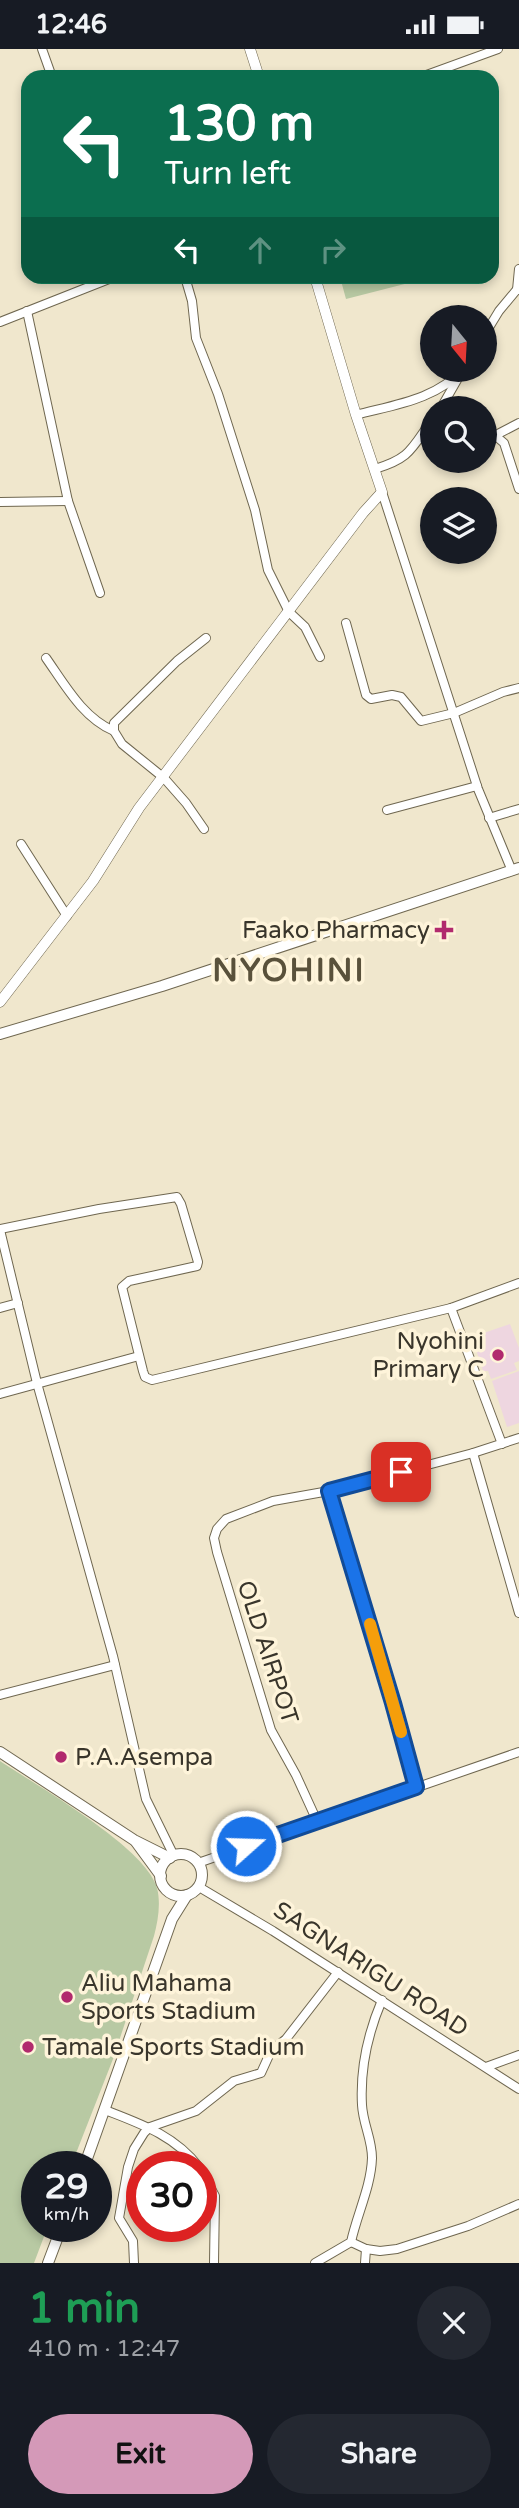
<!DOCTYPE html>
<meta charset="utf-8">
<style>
:root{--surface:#171b24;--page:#242831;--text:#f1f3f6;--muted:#9ea1a6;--accent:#d499b8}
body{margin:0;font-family:"Varela Round",sans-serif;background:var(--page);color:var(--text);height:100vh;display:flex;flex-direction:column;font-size:26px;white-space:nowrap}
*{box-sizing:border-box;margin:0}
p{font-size:23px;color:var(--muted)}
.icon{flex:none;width:38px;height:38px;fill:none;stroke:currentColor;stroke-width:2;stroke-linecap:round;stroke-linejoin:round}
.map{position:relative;height:2214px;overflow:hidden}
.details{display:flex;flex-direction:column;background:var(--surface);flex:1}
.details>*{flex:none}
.top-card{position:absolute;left:21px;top:21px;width:478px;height:214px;border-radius:21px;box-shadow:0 4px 10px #0003;background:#0b6e4f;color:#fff;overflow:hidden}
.needle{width:46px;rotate:162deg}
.buttons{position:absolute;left:420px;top:256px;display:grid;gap:14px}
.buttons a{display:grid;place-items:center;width:77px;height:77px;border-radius:50%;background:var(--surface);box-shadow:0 4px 10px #0003;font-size:35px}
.speed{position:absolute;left:21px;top:2102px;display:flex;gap:14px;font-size:35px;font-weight:700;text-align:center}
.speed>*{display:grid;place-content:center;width:91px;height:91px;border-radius:50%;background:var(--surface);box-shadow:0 4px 10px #0003;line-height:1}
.speed small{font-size:18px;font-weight:400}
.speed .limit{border:10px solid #d22;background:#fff;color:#111}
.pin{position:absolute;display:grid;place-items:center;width:60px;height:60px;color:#fff;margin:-30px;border-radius:14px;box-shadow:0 4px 10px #0006}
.me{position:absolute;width:77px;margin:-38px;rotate:70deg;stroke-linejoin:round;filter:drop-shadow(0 0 5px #0008)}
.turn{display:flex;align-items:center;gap:24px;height:147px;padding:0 28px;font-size:32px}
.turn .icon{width:91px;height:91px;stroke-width:2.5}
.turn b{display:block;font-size:49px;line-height:60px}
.lanes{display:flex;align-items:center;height:66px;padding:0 28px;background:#0003;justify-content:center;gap:35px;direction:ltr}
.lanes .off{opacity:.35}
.round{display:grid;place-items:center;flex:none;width:74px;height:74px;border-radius:37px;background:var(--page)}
.head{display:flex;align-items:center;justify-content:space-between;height:119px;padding:0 28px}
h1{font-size:42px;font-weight:700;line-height:52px;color:#1e9e55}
.action{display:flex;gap:14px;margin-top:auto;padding:14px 28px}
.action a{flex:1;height:80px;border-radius:42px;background:var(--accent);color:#111;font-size:28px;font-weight:700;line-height:80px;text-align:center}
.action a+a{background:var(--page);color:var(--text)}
.status{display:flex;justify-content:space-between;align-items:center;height:49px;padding:0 35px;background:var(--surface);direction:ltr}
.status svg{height:19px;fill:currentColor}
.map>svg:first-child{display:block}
</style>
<div class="status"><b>12:46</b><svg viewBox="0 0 49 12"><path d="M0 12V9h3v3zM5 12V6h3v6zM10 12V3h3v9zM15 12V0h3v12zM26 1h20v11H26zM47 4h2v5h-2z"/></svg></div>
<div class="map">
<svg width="519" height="2214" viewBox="0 0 519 2214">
<rect width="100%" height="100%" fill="#f0e7cd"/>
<g fill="#eed6e0">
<polygon points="510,1275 519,1299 519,1312 514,1314 517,1321 491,1330 488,1322 483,1322 472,1288"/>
<polygon points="519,1322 519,1374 507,1378 492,1332"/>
</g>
<g fill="#b8c9a3">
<polygon points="340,228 432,228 346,250"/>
<path d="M0 1712C37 1737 146 1798 157 1839 161 1854 158 1872 154 1887L113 2010 71 2117 37 2118V2177H48L34 2214H0Z"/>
</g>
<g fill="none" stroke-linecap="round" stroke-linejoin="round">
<defs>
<g id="minor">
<polyline points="42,0 52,28"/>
<polyline points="421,28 498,0"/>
<polyline points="185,228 192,252 196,289 218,345 255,461 268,521 289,563 305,578 320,608"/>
<polyline points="517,241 519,220"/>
<polyline points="27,262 68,452 100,544"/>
<polyline points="0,273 114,228"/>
<polyline points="485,285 499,262 519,238"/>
<polyline points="441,359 457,331"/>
<path d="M356 366C393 356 436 351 463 320"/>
<polyline points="485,378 504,394 519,440"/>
<polyline points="496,386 519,374"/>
<path d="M375 420C411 409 411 400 432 371"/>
<polyline points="382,443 478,740 512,822"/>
<polyline points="0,453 68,452"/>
<polyline points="346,574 366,646 371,650 392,646 401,648 421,672 454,664 503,643 519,639"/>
<path d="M46 609C65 636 83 669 114 682"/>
<polyline points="387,761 477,737"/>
<polyline points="489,769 519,760"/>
<polyline points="204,780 186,754 164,729 122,695 114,682 114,674 177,612 206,589"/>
<polyline points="21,795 67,867"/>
<polyline points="0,1180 99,1160 177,1148 181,1155 198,1213 197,1217 129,1232 122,1238 143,1322 145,1328 152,1331 451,1259 519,1234"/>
<polyline points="0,1181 37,1334 113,1607 146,1750 174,1807"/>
<polyline points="0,1259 18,1254"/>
<polyline points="451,1259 502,1395"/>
<polyline points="0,1345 139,1307"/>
<polyline points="473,1404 519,1564"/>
<polyline points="329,1442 393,1654 416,1738"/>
<polyline points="0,1646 115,1616"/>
<polyline points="317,1772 296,1726 271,1681 217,1503 214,1489 217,1480 226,1470 273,1452 329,1442 473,1404 519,1389"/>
<polyline points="198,1814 519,1703"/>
<polyline points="199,1838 273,1882 519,2040"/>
<polyline points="486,2018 519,2006"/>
<path d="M105 2061C141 2075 174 2086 199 2118"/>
<polyline points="201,2121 215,2147 214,2214"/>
<polyline points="351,2193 366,2200 380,2202 397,2200 468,2177 519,2155"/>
<polyline points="134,2214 133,2192 119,2169 128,2118 134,2100 144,2084 150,2078 196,2062 234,2032 261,2024 271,2002 286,1990 338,1923"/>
<path d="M315 2214 351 2193C357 2165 371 2138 372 2109 372 2090 363 2075 362 2056 360 2020 368 1984 382 1951"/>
<polyline points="365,2214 366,2200"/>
</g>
<g id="tertiary">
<polyline points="250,0 259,28"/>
<polyline points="0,953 93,832 139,759 363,464 382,443 356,366 315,228"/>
</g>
<g id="secondary">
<polyline points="0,985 162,937 519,819"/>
<polyline points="0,1703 134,1791 170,1809"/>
<polyline points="136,1793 161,1827"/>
<circle cx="181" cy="1826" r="21"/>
<polyline points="84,2118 172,1870 187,1846"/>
<polyline points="48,2214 62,2177"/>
</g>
</defs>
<use href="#minor" stroke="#6f6750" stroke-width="10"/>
<use href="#tertiary" stroke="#6f6750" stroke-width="11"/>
<use href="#secondary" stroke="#6f6750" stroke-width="12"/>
<use href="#minor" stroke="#fff" stroke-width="8"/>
<use href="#tertiary" stroke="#fff" stroke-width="10"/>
<use href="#secondary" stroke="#fff" stroke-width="10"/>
</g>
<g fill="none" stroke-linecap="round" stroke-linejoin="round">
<defs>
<polyline id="route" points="246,1797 416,1738 393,1654 329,1442 401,1423"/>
</defs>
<use href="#route" stroke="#114b97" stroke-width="18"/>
<use href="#route" stroke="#1a73e8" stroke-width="12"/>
<polyline stroke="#f59e0b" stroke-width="12" points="370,1575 401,1683"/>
</g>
<g fill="#b12a6d" stroke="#fef4da" stroke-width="2.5">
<path d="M440.5 870.5h7v7h7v7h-7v7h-7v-7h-7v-7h7z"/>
<circle cx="498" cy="1306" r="7"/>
<circle cx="61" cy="1708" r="7"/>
<circle cx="67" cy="1948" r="7"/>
<circle cx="28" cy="1998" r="7"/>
</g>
<g text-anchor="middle" stroke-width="7" stroke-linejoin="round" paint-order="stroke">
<g font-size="24" fill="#39352b" stroke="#fef4da" text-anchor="start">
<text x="430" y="889" text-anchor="end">Faako Pharmacy</text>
<text x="484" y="1300" text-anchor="end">Nyohini<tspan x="484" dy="28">Primary C</tspan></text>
<text x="75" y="1716">P.A.Asempa</text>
<text x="81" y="1942">Aliu Mahama<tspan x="81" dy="28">Sports Stadium</tspan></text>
<text x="42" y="2006">Tamale Sports Stadium</text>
</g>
<g font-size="24" fill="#39352b" stroke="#fef4da">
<text transform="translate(268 1603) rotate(72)" y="8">OLD AIRPOT</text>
<text transform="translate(371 1920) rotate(33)" y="8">SAGNARIGU ROAD</text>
</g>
<g font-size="32" font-weight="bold" letter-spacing="2" fill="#59513b" stroke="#fef4da">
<text x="289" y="932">NYOHINI</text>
</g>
</g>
</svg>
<div class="buttons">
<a><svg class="needle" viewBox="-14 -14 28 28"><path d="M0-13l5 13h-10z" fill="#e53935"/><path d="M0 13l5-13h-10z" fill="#9ea1a6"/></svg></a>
<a><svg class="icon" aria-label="search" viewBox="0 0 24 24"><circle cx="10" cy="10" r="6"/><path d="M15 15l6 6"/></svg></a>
<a><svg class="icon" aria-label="layers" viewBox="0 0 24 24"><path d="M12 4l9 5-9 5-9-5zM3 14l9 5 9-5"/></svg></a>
</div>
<div class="speed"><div>29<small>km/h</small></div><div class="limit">30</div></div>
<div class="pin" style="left:401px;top:1423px;background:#d93025"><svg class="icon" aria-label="arrive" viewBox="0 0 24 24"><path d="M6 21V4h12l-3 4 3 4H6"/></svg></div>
<svg class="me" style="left:246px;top:1797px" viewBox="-20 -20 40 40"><circle r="17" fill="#1a73e8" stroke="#fff" stroke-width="3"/><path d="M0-11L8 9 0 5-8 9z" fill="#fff"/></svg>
<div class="top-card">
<div class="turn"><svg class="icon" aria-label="left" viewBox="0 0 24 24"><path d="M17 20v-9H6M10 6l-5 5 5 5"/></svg><div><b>130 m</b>Turn left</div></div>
<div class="lanes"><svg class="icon" aria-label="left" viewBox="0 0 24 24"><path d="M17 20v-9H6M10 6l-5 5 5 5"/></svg><svg class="icon off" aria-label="ahead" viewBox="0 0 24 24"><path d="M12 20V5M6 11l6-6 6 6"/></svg><svg class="icon off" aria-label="right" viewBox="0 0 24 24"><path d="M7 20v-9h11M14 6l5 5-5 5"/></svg></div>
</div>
</div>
<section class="details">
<div class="head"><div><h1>1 min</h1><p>410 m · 12:47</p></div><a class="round"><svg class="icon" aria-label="close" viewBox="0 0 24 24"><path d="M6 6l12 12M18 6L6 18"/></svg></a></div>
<div class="action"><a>Exit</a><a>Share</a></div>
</section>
